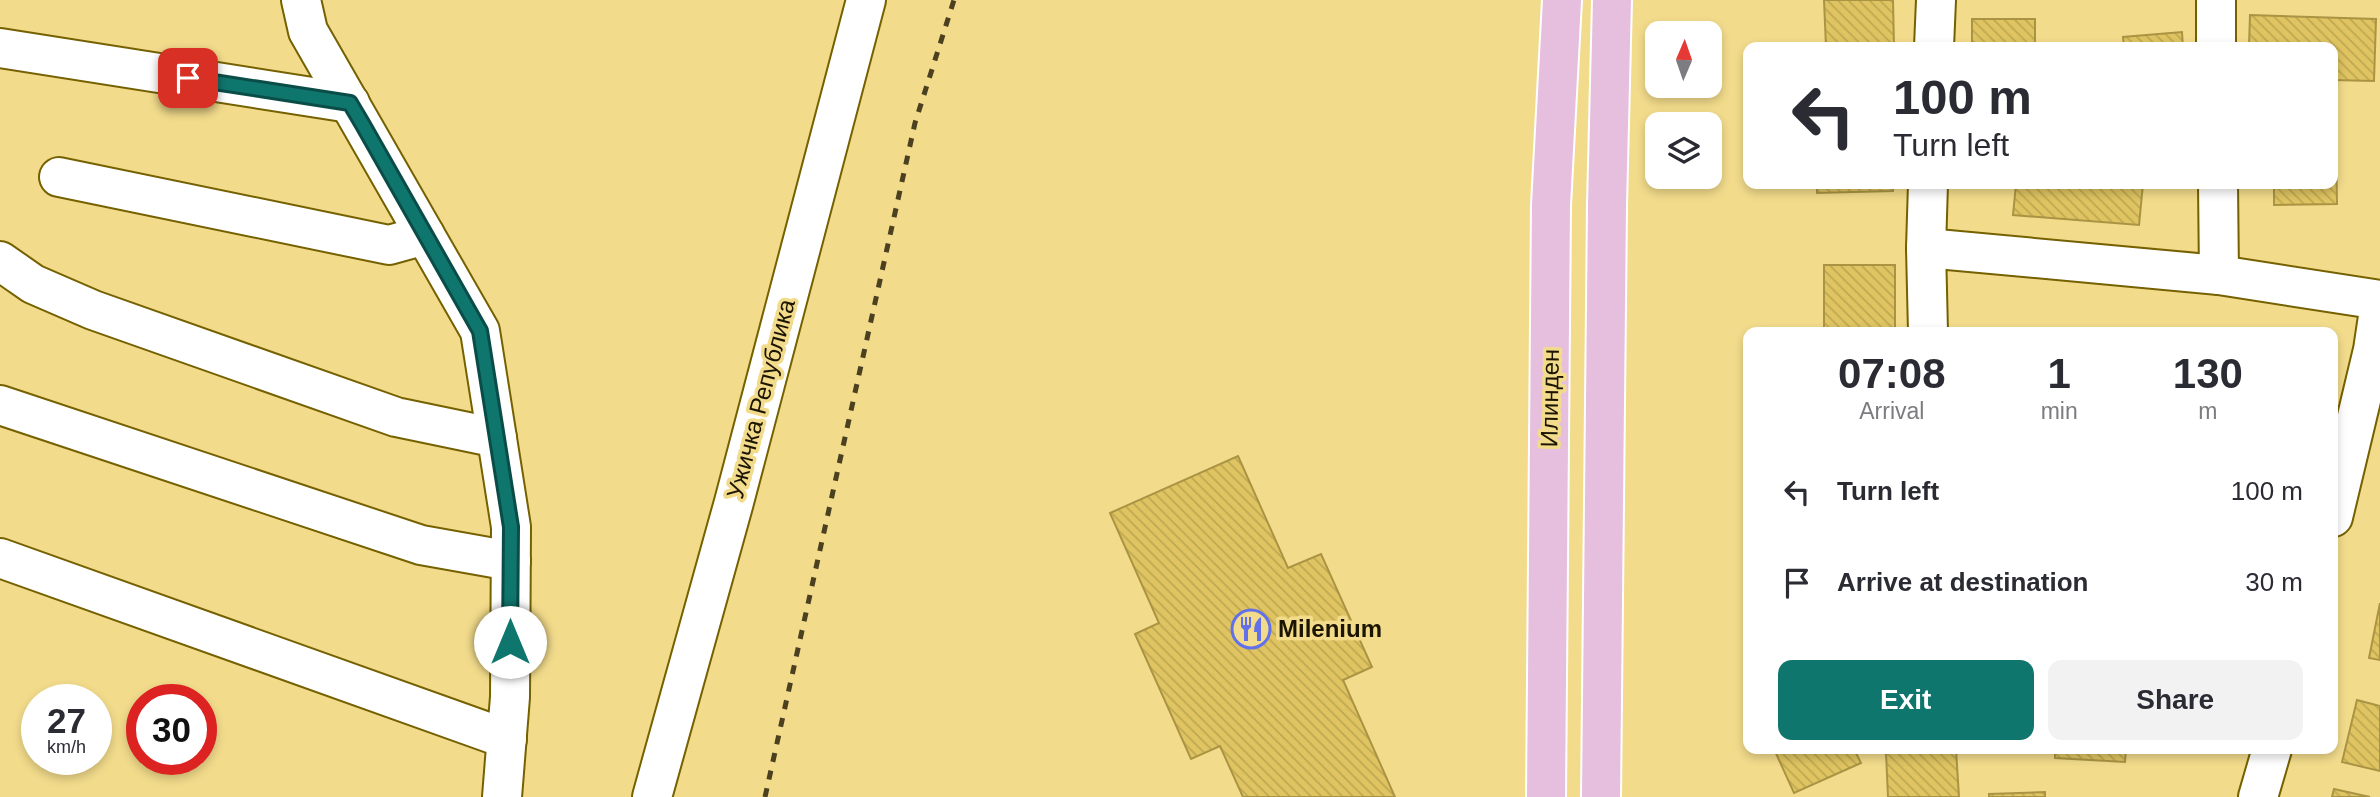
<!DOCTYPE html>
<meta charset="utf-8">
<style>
:root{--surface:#fff;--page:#f2f2f3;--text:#2b2b33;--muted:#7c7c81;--accent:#0f766e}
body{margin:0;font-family:Helvetica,sans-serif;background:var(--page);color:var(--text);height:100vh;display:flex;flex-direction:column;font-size:26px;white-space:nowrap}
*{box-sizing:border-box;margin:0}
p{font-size:23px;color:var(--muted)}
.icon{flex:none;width:38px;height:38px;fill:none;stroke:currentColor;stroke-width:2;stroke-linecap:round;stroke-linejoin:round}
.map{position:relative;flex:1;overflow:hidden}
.sheet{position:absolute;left:1743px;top:327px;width:595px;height:427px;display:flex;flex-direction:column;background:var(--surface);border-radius:14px;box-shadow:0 4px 10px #0003}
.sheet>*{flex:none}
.top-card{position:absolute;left:1743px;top:42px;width:595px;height:147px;border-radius:14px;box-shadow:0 4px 10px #0003;background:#fff;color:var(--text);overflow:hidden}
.needle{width:46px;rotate:2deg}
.buttons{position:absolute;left:1645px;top:21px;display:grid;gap:14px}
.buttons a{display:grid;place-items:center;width:77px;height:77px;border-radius:14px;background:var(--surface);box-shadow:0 4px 10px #0003;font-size:35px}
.speed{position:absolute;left:21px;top:684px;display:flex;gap:14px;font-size:35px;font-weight:700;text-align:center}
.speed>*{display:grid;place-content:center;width:91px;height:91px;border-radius:50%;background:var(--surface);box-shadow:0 4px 10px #0003;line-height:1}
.speed small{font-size:18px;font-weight:400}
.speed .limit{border:10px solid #d22;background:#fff;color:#111}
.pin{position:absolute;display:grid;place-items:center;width:60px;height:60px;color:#fff;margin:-30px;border-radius:14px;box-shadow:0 4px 10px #0006}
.me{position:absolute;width:77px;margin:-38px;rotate:0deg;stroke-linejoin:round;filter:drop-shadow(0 0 5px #0008)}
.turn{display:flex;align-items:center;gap:24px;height:147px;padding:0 35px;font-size:32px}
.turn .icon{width:91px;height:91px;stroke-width:2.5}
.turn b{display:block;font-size:49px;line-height:60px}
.eta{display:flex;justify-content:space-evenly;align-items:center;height:119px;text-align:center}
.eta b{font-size:42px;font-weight:600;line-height:49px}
.button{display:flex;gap:14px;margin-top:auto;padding:14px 35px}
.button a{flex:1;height:80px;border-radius:14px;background:var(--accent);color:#fff;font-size:28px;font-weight:600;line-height:80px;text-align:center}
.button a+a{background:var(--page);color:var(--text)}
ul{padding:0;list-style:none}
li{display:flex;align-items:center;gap:21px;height:91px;padding:0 35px}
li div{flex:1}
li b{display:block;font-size:26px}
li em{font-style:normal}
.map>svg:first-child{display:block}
</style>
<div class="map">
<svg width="2380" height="797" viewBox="0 0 2380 797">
<defs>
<pattern id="building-back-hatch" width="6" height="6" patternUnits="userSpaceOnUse" patternTransform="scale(1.75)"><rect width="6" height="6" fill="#dfc461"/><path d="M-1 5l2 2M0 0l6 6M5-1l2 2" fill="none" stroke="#bfa852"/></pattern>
</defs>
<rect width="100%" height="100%" fill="#f2db8b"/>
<g fill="url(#building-back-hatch)" stroke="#aa9444" stroke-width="2">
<polygon points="1824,0 1893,0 1894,47 1826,47"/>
<polygon points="2250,15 2376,19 2374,81 2333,80 2333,47 2249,47"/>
<rect x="1972" y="19" width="63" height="28"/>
<polygon points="2182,32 2183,47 2124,47 2123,37"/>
<polygon points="2333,143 2336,143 2337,204 2274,205 2274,184 2333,184"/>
<polygon points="1817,184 1893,184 1893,191 1817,193"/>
<polygon points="2016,184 2143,184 2139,225 2013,215"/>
<rect x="1824" y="265" width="71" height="67"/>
<polygon points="1238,456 1288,568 1321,554 1372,667 1343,680 1395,797 1243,797 1220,746 1191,759 1135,634 1159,623 1110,513"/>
<polygon points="2380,603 2380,660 2369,658"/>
<polygon points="2357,700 2380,706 2380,771 2342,762"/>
<polygon points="1774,749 1854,749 1861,763 1794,793"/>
<polygon points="1956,749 1959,797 1888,797 1886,753"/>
<polygon points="2055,749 2126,749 2125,762 2055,758"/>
<polygon points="2334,789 2370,797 2332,797"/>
<polygon points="2045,792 2045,797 1989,797 1989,794"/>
</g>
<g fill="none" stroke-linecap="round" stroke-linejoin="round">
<defs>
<g id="minor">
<polyline points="301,0 308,31 480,331 511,527 510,697 502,797"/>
<polyline points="1934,47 1936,0"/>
<polyline points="2216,47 2216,0"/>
<polyline points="0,48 350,103"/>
<polyline points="59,177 389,245 425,235"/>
<polyline points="2218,184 2219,275"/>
<polyline points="1926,248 2219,275 2380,300"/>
<polyline points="0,261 33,284 93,310 396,417 497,438"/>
<polyline points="1928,332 1926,248 1928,184"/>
<polyline points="0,405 421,545 511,561"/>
<polyline points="2333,517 2373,350 2380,303"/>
<polyline points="0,558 507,739"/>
<polyline points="652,797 734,502 866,0"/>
<polyline points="2258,797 2272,749"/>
</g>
<g id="primary">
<polyline points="1546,797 1551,205 1562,0"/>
<polyline points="1601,797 1607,206 1612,0"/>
</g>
</defs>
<use href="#minor" stroke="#756100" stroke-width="42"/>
<use href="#primary" stroke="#fff" stroke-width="42"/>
<use href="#minor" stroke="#fff" stroke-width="38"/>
<use href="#primary" stroke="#e6bede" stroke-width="38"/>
<polyline stroke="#4b4120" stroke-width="5" stroke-dasharray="9 9" stroke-linecap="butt" points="765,797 915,123 954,0"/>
</g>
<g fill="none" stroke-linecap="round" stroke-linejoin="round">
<defs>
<polyline id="route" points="188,78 350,103 363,125 480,331 511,527 510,642"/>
</defs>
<use href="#route" stroke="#0a4d48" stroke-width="18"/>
<use href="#route" stroke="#0f766e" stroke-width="12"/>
</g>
<defs>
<symbol id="restaurant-ring" viewBox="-11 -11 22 22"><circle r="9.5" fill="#f2db8b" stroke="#6271e9" stroke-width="1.5"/><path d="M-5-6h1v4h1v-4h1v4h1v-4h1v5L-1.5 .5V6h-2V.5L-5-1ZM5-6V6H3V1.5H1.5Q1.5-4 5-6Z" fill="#6271e9"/></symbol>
</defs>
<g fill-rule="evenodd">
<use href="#restaurant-ring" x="1229" y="607" width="44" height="44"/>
</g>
<g text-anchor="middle" stroke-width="7" stroke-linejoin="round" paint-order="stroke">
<g font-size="24" fill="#1a1400" stroke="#f2db8b">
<text transform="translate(1550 398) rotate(-89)" y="8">Илинден</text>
<text transform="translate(761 399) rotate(-75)" y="8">Ужичка Република</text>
</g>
<g font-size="24" font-weight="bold" fill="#1a1400" stroke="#f2db8b" text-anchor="start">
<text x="1278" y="637">Milenium</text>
</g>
</g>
</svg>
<div class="buttons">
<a><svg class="needle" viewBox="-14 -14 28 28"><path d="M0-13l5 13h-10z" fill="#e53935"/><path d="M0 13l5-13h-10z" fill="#7c7c81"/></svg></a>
<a><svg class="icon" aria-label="layers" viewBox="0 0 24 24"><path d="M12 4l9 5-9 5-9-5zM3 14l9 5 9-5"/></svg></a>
</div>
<div class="speed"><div>27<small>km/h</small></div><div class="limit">30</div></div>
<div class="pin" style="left:188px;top:78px;background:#d93025"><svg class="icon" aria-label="arrive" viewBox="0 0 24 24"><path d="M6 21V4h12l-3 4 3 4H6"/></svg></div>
<svg class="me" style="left:510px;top:642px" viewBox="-20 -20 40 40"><circle r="19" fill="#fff"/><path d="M0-13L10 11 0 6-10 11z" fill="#0f766e"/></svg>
<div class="top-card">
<div class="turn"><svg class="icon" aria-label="left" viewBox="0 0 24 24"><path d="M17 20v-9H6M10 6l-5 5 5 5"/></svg><div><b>100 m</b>Turn left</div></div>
</div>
<section class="sheet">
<div class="eta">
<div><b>07:08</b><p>Arrival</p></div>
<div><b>1</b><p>min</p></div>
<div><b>130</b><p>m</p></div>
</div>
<ul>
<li><svg class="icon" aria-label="left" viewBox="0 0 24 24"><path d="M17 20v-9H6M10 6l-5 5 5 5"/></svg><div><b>Turn left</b></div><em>100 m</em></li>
<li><svg class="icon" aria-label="arrive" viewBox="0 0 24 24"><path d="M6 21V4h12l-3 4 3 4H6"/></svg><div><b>Arrive at destination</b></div><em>30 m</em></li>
</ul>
<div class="button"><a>Exit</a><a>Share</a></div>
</section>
</div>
